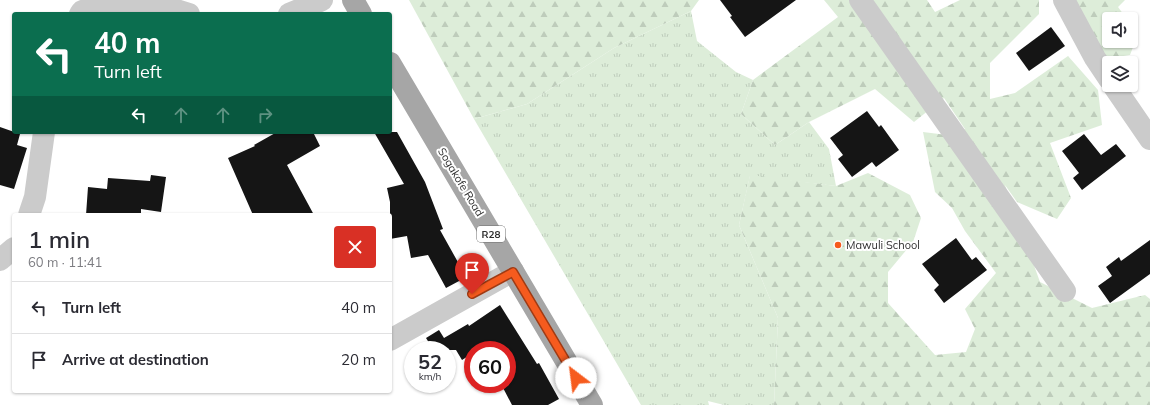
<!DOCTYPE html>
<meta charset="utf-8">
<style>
:root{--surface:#fff;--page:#f7f7f7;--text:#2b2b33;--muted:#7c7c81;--line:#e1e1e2}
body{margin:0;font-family:Mulish,sans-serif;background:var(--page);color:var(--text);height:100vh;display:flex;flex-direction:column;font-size:15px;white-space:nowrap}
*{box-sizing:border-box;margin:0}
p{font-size:13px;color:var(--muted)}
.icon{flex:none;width:22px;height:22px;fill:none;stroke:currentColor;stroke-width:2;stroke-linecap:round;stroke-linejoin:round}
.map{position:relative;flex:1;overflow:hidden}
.side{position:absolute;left:12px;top:213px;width:380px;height:180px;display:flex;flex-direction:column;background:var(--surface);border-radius:4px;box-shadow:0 1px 3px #0004}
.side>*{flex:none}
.banner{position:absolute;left:12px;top:12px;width:380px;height:122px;border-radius:4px;box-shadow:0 1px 3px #0004;background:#0b6e4f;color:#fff;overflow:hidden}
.tools{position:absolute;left:1102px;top:12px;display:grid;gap:8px}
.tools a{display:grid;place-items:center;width:36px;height:36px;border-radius:4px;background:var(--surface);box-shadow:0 1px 3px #0004;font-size:20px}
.speed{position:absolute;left:404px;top:341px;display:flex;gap:8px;font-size:20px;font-weight:700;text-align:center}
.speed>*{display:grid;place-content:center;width:52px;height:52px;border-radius:50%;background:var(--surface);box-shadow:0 1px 3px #0004;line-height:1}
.speed small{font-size:10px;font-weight:400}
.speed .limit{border:6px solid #d22;background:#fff;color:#111}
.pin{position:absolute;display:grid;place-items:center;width:34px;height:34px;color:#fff;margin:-41px -17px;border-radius:50% 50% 50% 0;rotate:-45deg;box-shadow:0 0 4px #0007}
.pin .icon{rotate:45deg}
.me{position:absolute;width:44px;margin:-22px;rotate:330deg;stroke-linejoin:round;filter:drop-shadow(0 0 3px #0008)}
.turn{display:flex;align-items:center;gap:14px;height:84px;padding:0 16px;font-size:18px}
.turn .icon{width:52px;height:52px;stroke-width:2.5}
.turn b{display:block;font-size:28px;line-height:34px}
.lanes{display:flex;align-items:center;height:38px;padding:0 16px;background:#0003;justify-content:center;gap:20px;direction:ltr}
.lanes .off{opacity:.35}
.round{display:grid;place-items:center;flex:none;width:42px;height:42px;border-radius:4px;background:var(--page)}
.summary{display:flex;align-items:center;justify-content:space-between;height:68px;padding:0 16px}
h1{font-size:24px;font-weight:600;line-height:30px}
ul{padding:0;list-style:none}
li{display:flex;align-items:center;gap:12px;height:52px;padding:0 16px;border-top:1px solid var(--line)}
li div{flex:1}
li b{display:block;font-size:15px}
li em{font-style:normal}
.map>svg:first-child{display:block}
</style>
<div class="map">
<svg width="1150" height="405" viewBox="0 0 1150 405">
<defs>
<pattern id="grass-tufts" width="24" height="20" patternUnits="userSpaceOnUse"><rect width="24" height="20" fill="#ddedd9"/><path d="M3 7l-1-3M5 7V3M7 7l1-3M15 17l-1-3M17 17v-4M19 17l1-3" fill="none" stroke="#beccbb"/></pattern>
<pattern id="forest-firs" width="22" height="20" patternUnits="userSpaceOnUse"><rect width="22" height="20" fill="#ddedd9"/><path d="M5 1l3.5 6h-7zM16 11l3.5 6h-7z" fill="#beccbb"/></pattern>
</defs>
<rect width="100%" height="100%" fill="#fff"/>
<polygon fill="url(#grass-tufts)" points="691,11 697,41 736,72 753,80 741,114 775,145 809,122 829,149 836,186 750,176 739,225 778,318 774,405 724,405 708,401 709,405 641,405 474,119 527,104 614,48"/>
<g fill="url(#forest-firs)">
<polygon points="409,0 699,0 691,11 614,48 527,104 474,119"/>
<polygon points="824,0 927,0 935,12 960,0 1039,0 1039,14 990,63 990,99 1015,93 1068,56 1098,90 1102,125 1050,143 1071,198 1057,219 1017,202 1005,185 1040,282 1092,308 1145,295 1150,299 1150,405 774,405 778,318 739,225 750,175 836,186 868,173 910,195 921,218 913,242 888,272 888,303 935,355 966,352 975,329 965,309 996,273 965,231 952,208 935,192 923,132 947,135 965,129 944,98 914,122 875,89 809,122 775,145 741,114 753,80 838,17"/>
<polygon points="1073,0 1125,0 1118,7 1127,19 1109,19 1109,41 1131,41 1131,25 1138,34 1130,55 1104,59"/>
</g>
<g fill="#151515">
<polygon points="720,0 796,0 745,37 730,17 732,16"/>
<polygon points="1051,27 1065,46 1029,71 1016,53"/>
<polygon points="867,111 879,127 881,125 899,150 876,167 872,162 852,177 838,159 843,155 830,138"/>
<polygon points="0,127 20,134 17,145 27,148 14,189 0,185"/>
<polygon points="277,132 313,132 320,146 287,165 314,215 253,215 228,158 255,146 254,145"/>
<polygon points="374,132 397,132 425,182 443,229 440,230 459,264 467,259 474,273 446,288 428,255 411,258 407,236 390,239 390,202 387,188 404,184"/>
<polygon points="1084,134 1101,155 1116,144 1126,156 1082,190 1073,178 1079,173 1062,151"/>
<polygon points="151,175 166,177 161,212 141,209 141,215 86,215 88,187 107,189 108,178 150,181"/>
<polygon points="956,238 972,260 976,257 987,270 944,303 934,290 939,285 922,264"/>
<polygon points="1150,240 1150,274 1110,303 1098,286 1112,276 1106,267 1119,257 1121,261"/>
<polygon points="500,305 537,364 539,363 559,399 548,405 512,405 501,384 507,384 507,350 473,350 473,353 462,360 456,350 424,350 431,346 426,338 439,330 444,338 468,324 469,326"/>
</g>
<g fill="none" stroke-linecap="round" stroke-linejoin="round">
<g stroke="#cbcbcb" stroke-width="22">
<polyline points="860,0 1065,291"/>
<polyline points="1064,0 1095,58 1109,79"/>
<polyline points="80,14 82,11 128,1 173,9 189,14"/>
<polyline points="289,14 322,0"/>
<polyline points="1113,85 1150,139"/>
<polyline points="29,215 35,197 44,132"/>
<polyline points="0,260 14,248"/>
<polyline points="390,340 513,271"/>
</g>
<g stroke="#a6a6a6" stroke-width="22">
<polyline points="353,0 361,14"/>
<polyline points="390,63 592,405"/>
</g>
</g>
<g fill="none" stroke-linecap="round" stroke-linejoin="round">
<defs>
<polyline id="route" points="472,294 513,272 576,378"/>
</defs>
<use href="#route" stroke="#a03b14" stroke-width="10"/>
<use href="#route" stroke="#f65b1e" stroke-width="7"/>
</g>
<circle fill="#f65b1e" stroke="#fff" stroke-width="1.5" cx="838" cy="245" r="4"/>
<g text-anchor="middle" stroke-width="4" stroke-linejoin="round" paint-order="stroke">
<rect fill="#fff" stroke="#6d6d6d" stroke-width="1" x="477" y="226" width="28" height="16" rx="3"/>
<g font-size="10" font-weight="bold" fill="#2e2e2e">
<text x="491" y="238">R28</text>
</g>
<g font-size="11" fill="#2e2e2e" stroke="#fff">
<text transform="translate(461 182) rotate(59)" y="4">Sogakofe Road</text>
</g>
<g font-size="11" fill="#2e2e2e" stroke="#fff" text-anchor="start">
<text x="846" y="249">Mawuli School</text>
</g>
</g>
</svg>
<div class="tools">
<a><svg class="icon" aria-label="sound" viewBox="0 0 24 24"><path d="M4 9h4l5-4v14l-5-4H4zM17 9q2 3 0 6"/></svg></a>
<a><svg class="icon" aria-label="layers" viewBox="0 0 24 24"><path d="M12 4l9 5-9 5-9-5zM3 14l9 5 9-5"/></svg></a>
</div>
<div class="speed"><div>52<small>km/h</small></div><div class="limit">60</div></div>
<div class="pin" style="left:472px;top:294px;background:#d93025"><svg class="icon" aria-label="arrive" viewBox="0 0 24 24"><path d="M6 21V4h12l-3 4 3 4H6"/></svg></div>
<svg class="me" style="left:576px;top:378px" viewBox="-20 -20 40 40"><circle r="19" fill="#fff"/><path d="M0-13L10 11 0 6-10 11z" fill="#f65b1e"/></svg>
<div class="banner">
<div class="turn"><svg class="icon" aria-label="left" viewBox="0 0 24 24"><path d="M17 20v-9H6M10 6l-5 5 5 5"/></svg><div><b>40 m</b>Turn left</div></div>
<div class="lanes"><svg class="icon" aria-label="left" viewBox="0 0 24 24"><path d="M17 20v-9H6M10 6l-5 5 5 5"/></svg><svg class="icon off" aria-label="ahead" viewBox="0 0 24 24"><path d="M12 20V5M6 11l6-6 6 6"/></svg><svg class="icon off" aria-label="ahead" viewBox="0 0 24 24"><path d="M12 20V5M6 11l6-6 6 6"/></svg><svg class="icon off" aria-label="right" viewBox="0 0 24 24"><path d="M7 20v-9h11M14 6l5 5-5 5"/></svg></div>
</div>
<section class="side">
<div class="summary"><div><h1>1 min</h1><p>60 m · 11:41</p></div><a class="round" style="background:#d93025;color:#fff"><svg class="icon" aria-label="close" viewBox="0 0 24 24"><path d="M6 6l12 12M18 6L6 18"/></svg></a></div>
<ul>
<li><svg class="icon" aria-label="left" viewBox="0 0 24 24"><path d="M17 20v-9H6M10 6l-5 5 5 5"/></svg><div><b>Turn left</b></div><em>40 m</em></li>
<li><svg class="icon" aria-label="arrive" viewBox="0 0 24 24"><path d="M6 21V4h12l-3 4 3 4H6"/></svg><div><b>Arrive at destination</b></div><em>20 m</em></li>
</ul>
</section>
</div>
